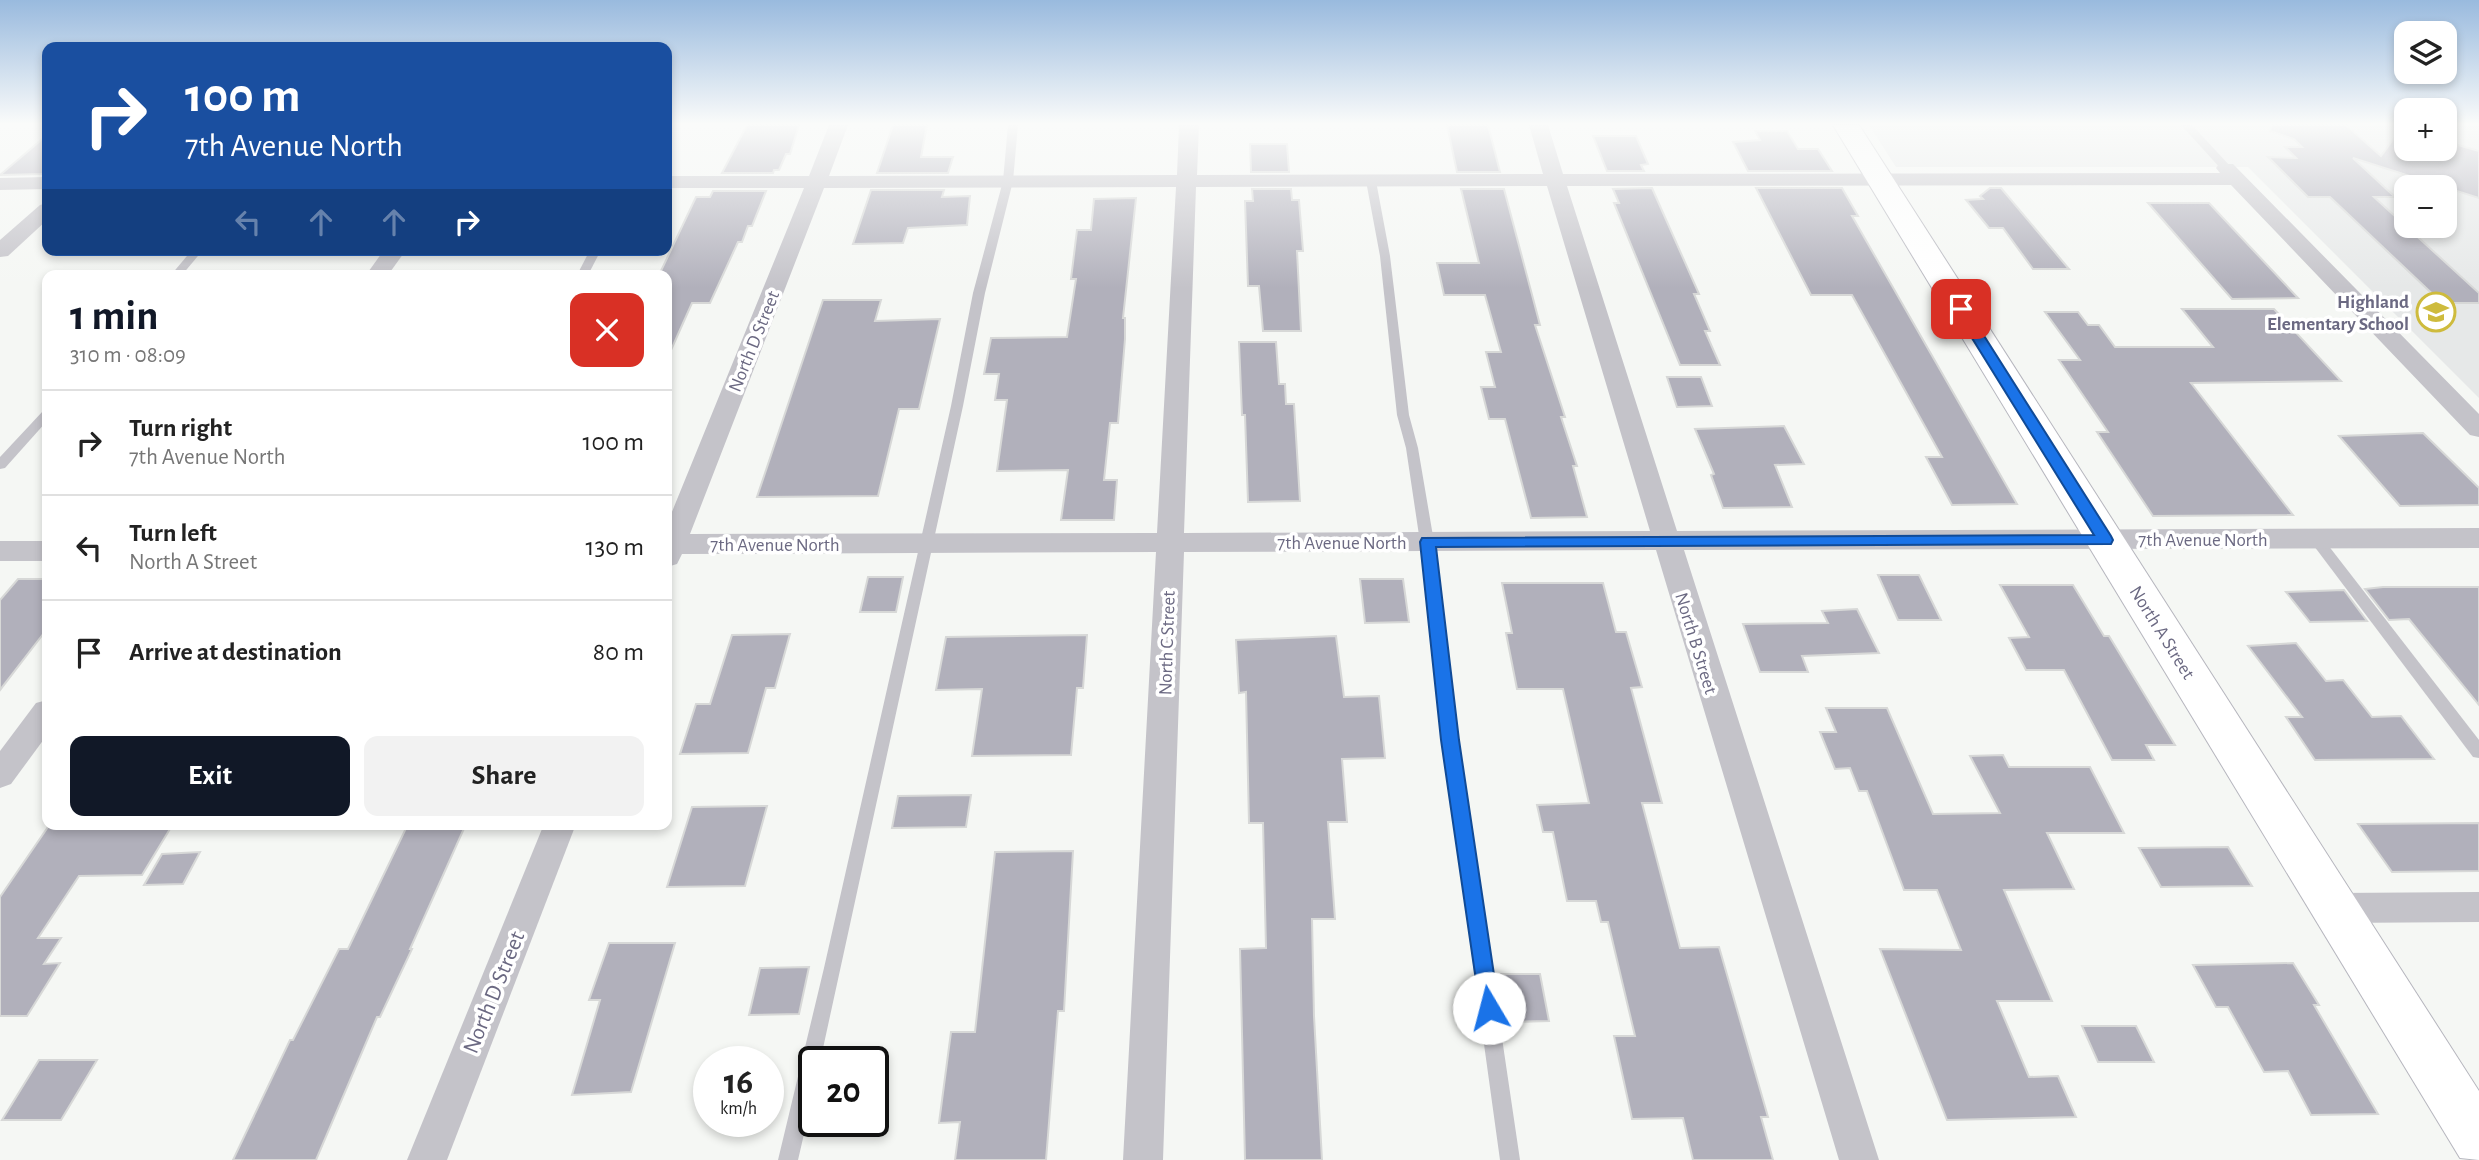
<!DOCTYPE html>
<meta charset="utf-8">
<style>
:root{--surface:#fff;--page:#f2f2f2;--text:#222;--muted:#767676;--line:#e0e0e0;--accent:#111827}
body{margin:0;font-family:"Alegreya Sans",sans-serif;background:var(--page);color:var(--text);height:100vh;display:flex;flex-direction:column;font-size:26px;white-space:nowrap}
*{box-sizing:border-box;margin:0}
p{font-size:23px;color:var(--muted)}
.icon{flex:none;width:38px;height:38px;fill:none;stroke:currentColor;stroke-width:2;stroke-linecap:round;stroke-linejoin:round}
.map{position:relative;flex:1;overflow:hidden}
.drawer{position:absolute;left:42px;top:270px;width:630px;height:560px;display:flex;flex-direction:column;background:var(--surface);border-radius:14px;box-shadow:0 4px 10px #0003}
.drawer>*{flex:none}
.guide{position:absolute;left:42px;top:42px;width:630px;height:214px;border-radius:14px;box-shadow:0 4px 10px #0003;background:#1a4fa0;color:#fff;overflow:hidden}
.controls{position:absolute;left:2394px;top:21px;display:grid;gap:14px}
.controls a{display:grid;place-items:center;width:63px;height:63px;border-radius:14px;background:var(--surface);box-shadow:0 4px 10px #0003;font-size:35px}
.speed{position:absolute;left:693px;top:1046px;display:flex;gap:14px;font-size:35px;font-weight:700;text-align:center}
.speed>*{display:grid;place-content:center;width:91px;height:91px;border-radius:50%;background:var(--surface);box-shadow:0 4px 10px #0003;line-height:1}
.speed small{font-size:18px;font-weight:400}
.speed .limit{border:4px solid #111;border-radius:10px;background:#fff;color:#111}
.pin{position:absolute;display:grid;place-items:center;width:60px;height:60px;color:#fff;margin:-30px;border-radius:14px;box-shadow:0 4px 10px #0006}
.me{position:absolute;width:77px;margin:-38px;rotate:352deg;stroke-linejoin:round;filter:drop-shadow(0 0 5px #0008)}
.turn{display:flex;align-items:center;gap:24px;height:147px;padding:0 28px;font-size:32px}
.turn .icon{width:91px;height:91px;stroke-width:2.5}
.turn b{display:block;font-size:49px;line-height:60px}
.lanes{display:flex;align-items:center;height:66px;padding:0 28px;background:#0003;justify-content:center;gap:35px;direction:ltr}
.lanes .off{opacity:.35}
.round{display:grid;place-items:center;flex:none;width:74px;height:74px;border-radius:14px;background:var(--page)}
.headline{display:flex;align-items:center;justify-content:space-between;height:119px;padding:0 28px}
h1{font-size:42px;font-weight:600;line-height:52px;color:var(--accent)}
.action{display:flex;gap:14px;margin-top:auto;padding:14px 28px}
.action a{flex:1;height:80px;border-radius:14px;background:var(--accent);color:#fff;font-size:28px;font-weight:600;line-height:80px;text-align:center}
.action a+a{background:var(--page);color:var(--text)}
ul{padding:0;list-style:none}
li{display:flex;align-items:center;gap:21px;height:105px;padding:0 28px;border-top:2px solid var(--line)}
li div{flex:1}
li b{display:block;font-size:26px}
li em{font-style:normal}
.map>svg:first-child{display:block}
</style>
<div class="map">
<svg width="2479" height="1160" viewBox="0 0 2479 1160">
<rect width="100%" height="100%" fill="#f5f7f4"/>
<path fill="#e6e8e8" fill-rule="evenodd" d="M1869 125H2406V149H2445V125H2479V398L2248 167H1896ZM2406 187H2445V226H2406Z"/>
<g fill="#b1b0bb" stroke="#d7d8d7" stroke-width="2">
<polygon points="747,125 799,125 790,154 786,154 779,170 774,170 773,173 722,173"/>
<polygon points="893,125 927,125 921,157 953,157 948,173 877,173"/>
<polygon points="1447,125 1488,125 1500,172 1457,172"/>
<polygon points="2271,125 2346,125 2381,156 2397,134 2406,137 2406,149 2445,148 2454,151 2458,145 2479,151 2479,198 2353,158 2395,197 2374,197 2479,293 2479,303 2442,303 2330,197 2308,197 2268,157 2296,158 2285,147 2302,147 2294,139 2270,131"/>
<polygon points="1755,131 1787,131 1798,149 1818,149 1832,171 1748,171 1733,142 1760,140"/>
<polygon points="47,135 47,170 42,174 0,175"/>
<polygon points="1593,136 1636,136 1648,164 1641,165 1644,171 1607,171"/>
<polygon points="1250,144 1287,144 1289,172 1251,172"/>
<polygon points="1652,188 1699,294 1694,294 1710,331 1705,331 1720,365 1680,365 1614,203 1619,203 1613,189"/>
<polygon points="1756,188 1842,188 1858,216 1852,216 2017,504 1952,505 1926,457 1942,457 1852,295 1811,295"/>
<polygon points="1990,188 2001,188 2069,269 2033,269 2003,228 1989,228 1966,200 1983,199 1980,196"/>
<polygon points="1252,189 1291,189 1292,200 1299,200 1303,251 1297,251 1301,331 1263,331 1259,286 1248,286 1245,201 1253,201"/>
<polygon points="1461,189 1504,189 1540,325 1535,325 1565,417 1561,417 1577,466 1573,466 1587,517 1531,518 1505,419 1489,419 1481,387 1495,387 1486,352 1501,352 1485,295 1444,295 1437,263 1479,263"/>
<polygon points="871,190 944,190 942,197 970,196 967,225 908,228 903,243 853,244"/>
<polygon points="713,191 766,191 752,226 748,226 742,242 738,242 710,303 692,303 667,359 667,275 659,275 696,197 710,197"/>
<polygon points="1136,198 1123,318 1125,318 1125,339 1118,423 1110,423 1104,480 1117,480 1114,520 1061,520 1068,470 997,471 1007,400 995,400 999,374 984,374 991,338 1067,337 1076,279 1071,279 1077,230 1091,230 1094,199"/>
<polygon points="2148,203 2209,203 2298,298 2232,299"/>
<polygon points="823,300 881,300 875,321 940,319 919,409 899,409 878,496 757,497"/>
<polygon points="2182,309 2274,309 2341,381 2191,383 2293,515 2153,516 2097,432 2108,432 2059,360 2080,360 2045,312 2078,312 2088,325 2099,325 2115,347 2213,347"/>
<polygon points="1239,342 1276,342 1279,384 1285,384 1286,404 1294,404 1300,501 1248,502 1245,415 1242,415"/>
<polygon points="1667,377 1701,377 1712,406 1677,407"/>
<polygon points="1784,426 1804,464 1775,465 1792,507 1723,508 1711,475 1714,474 1695,429"/>
<polygon points="2423,433 2479,488 2479,505 2400,506 2339,436"/>
<polygon points="1878,575 1919,575 1941,620 1898,620"/>
<polygon points="868,577 903,577 896,612 860,612"/>
<polygon points="18,579 47,579 47,629 0,690 0,600"/>
<polygon points="1360,579 1403,579 1409,622 1365,623"/>
<polygon points="1502,583 1603,583 1616,632 1626,632 1642,687 1631,688 1662,803 1642,803 1680,948 1719,947 1768,1117 1761,1117 1773,1160 1693,1160 1683,1118 1632,1119 1614,1036 1635,1036 1608,922 1601,922 1596,901 1567,901 1553,832 1543,832 1537,805 1589,803 1563,689 1517,689 1506,633 1512,633"/>
<polygon points="2000,585 2073,585 2104,636 2109,636 2175,745 2146,745 2154,760 2112,760 2064,670 2026,670 2009,638 2029,637"/>
<polygon points="2383,587 2479,587 2479,705 2409,619 2389,620 2365,589"/>
<polygon points="2344,590 2367,621 2310,622 2286,592"/>
<polygon points="1857,609 1879,653 1802,656 1808,672 1760,672 1743,624 1828,623 1822,611"/>
<polygon points="790,634 775,688 766,688 748,753 680,754 696,704 710,704 732,635"/>
<polygon points="1087,635 1083,688 1077,688 1071,755 972,756 982,689 936,690 946,637"/>
<polygon points="1336,636 1344,697 1379,696 1385,758 1342,759 1347,822 1328,822 1335,919 1312,919 1314,1016 1322,1160 1245,1160 1240,949 1266,948 1263,823 1249,823 1246,692 1239,693 1236,640"/>
<polygon points="2296,643 2326,681 2343,680 2372,717 2401,716 2434,759 2315,760 2286,717 2302,717 2248,646"/>
<polygon points="1826,708 1887,708 1933,814 2000,813 1970,756 2003,755 2009,767 2090,767 2124,833 2047,833 2074,889 2004,890 2052,1001 1997,1001 2029,1077 2058,1076 2076,1117 1947,1120 1880,949 1961,950 1937,890 1904,890 1867,791 1859,791 1850,768 1835,769 1820,732 1836,732"/>
<polygon points="971,795 966,827 892,828 898,796"/>
<polygon points="767,806 745,886 667,887 692,807"/>
<polygon points="2479,823 2479,871 2392,872 2358,824"/>
<polygon points="50,824 173,824 142,875 79,876 38,938 61,938 44,964 60,963 27,1016 0,1016 0,897"/>
<polygon points="408,824 466,824 410,949 412,949 380,1017 377,1017 316,1160 233,1160 290,1040 293,1040 339,949 348,949"/>
<polygon points="2228,847 2252,886 2161,887 2139,848"/>
<polygon points="1073,851 1064,1011 1058,1011 1046,1160 955,1160 960,1122 939,1123 951,1032 975,1032 995,852"/>
<polygon points="200,852 183,884 144,885 162,854"/>
<polygon points="609,943 675,943 631,1092 572,1095 600,1000 589,1000"/>
<polygon points="2293,963 2319,1005 2314,1005 2378,1114 2311,1115 2288,1071 2264,1072 2228,1007 2216,1007 2193,965"/>
<polygon points="809,967 799,1014 749,1015 760,968"/>
<polygon points="1501,974 1540,974 1549,1021 1509,1022"/>
<polygon points="2082,1026 2136,1026 2154,1062 2098,1062"/>
<polygon points="39,1060 97,1060 61,1120 2,1120"/>
</g>
<g fill="none" stroke-linecap="round" stroke-linejoin="round">
<defs>
<polygon id="secondary" points="1833,125 1859,125 2479,1091 2479,1160 2460,1158"/>
</defs>
<use href="#secondary" stroke="#b6b6be" stroke-width="2"/>
<g fill="#c4c3c9" fill-rule="evenodd">
<polygon points="1008,125 1018,125 1013,181 985,293 963,406 820,1062 814,1062 814,1091 798,1160 778,1160 824,968 951,406 973,293 1003,181"/>
<polygon points="2181,125 2192,125 2230,166 2230,170 2222,170"/>
<polygon points="1371,178 1376,181 1390,256 1409,415 1418,448 1434,542 1458,740 1520,1160 1500,1160 1442,740 1420,542 1406,448 1397,415 1380,256 1366,181"/>
<polygon points="192,250 203,250 182,275 171,275"/>
<polygon points="590,250 601,250 588,275 577,275"/>
<polygon points="47,410 47,421 5,468 0,469 0,457 43,411"/>
<polygon points="2316,534 2321,536 2479,740 2479,758 2473,757 2311,542 2309,539"/>
</g>
<g fill="#c4c3c9" fill-rule="evenodd">
<path d="M829 125H848L829 176 1177 175 1179 125H1199L1197 175 1543 174 1529 125H1548L1563 174 2220 173 2216 168 2219 164H2233L2479 414V437L2470 435 2231 185 1567 186 1677 531 2479 528V548L1684 550 1879 1160H1839L1656 550 1184 552 1163 1160H1123L1156 552 682 554 677 564 667 567V524L804 188H667V176H809ZM1547 186 1650 531 1184 533 1196 187ZM1176 187 1157 533 690 534 824 188Z"/>
<polygon points="47,177 47,189 0,190 0,178"/>
<polygon points="47,203 47,220 8,256 0,257 0,240 40,205"/>
<polygon points="384,250 406,250 388,275 366,275"/>
<rect x="0" y="541" width="47" height="20"/>
<polygon points="47,700 47,735 11,784 0,788 0,751 36,703"/>
<polygon points="544,824 576,824 447,1160 407,1160"/>
<polygon points="2479,892 2479,922 2335,923 2323,919 2318,908 2323,897 2335,893"/>
</g>
<use href="#secondary" fill="#fff" fill-rule="evenodd"/>
</g>
<linearGradient id="sky" x2="0" y2="1"><stop stop-color="#99bade"/><stop offset="0.43" stop-color="#fafbfa"/><stop offset="1" stop-color="#fafbfa" stop-opacity="0"/></linearGradient>
<rect width="2479" height="288" fill="url(#sky)"/>
<polygon fill="#1a73e8" stroke="#114b97" stroke-width="2" points="1961,305 1967,309 2111,536 2113,540 2111,544 1436,547 1459,740 1499,1008 1496,1015 1489,1018 1481,1015 1441,740 1420,542 1422,538 2094,535 1954,309"/>
<defs>
<symbol id="school-ring" viewBox="-11 -11 22 22"><circle r="9.5" fill="#fff" stroke="#cebb3d" stroke-width="1.5"/><path d="M0-5L7-2L0 1L-7-2ZM-4 1L0 2.5L4 1V4Q0 6-4 4Z" fill="#cebb3d"/></symbol>
</defs>
<g fill-rule="evenodd">
<use href="#school-ring" x="2414" y="290" width="44" height="44"/>
</g>
<g text-anchor="middle" stroke-width="7" stroke-linejoin="round" paint-order="stroke">
<g font-size="19" font-weight="bold" fill="#6b6982" stroke="#fff" text-anchor="end">
<text x="2409" y="308">Highland<tspan x="2409" dy="22">Elementary School</tspan></text>
</g>
<g font-size="19" fill="#6b6982" stroke="#fff">
<text transform="translate(753 341) rotate(-68)" y="7">North D Street</text>
<text x="2203" y="546">7th Avenue North</text>
<text x="1342" y="549">7th Avenue North</text>
<text x="775" y="551">7th Avenue North</text>
<text transform="translate(2163 632) rotate(58)" y="7">North A Street</text>
<text transform="translate(1166 643) rotate(-88)" y="7">North C Street</text>
<text transform="translate(1697 643) rotate(73)" y="7">North B Street</text>
</g>
<g font-size="23" fill="#6b6982" stroke="#fff">
<text transform="translate(493 992) rotate(-68)" y="8">North D Street</text>
</g>
</g>
</svg>
<div class="controls">
<a><svg class="icon" aria-label="layers" viewBox="0 0 24 24"><path d="M12 4l9 5-9 5-9-5zM3 14l9 5 9-5"/></svg></a>
<a>+</a>
<a>−</a>
</div>
<div class="speed"><div>16<small>km/h</small></div><div class="limit">20</div></div>
<div class="pin" style="left:1961px;top:309px;background:#d93025"><svg class="icon" aria-label="arrive" viewBox="0 0 24 24"><path d="M6 21V4h12l-3 4 3 4H6"/></svg></div>
<svg class="me" style="left:1489px;top:1008px" viewBox="-20 -20 40 40"><circle r="19" fill="#fff"/><path d="M0-13L10 11 0 6-10 11z" fill="#1a73e8"/></svg>
<div class="guide">
<div class="turn"><svg class="icon" aria-label="right" viewBox="0 0 24 24"><path d="M7 20v-9h11M14 6l5 5-5 5"/></svg><div><b>100 m</b>7th Avenue North</div></div>
<div class="lanes"><svg class="icon off" aria-label="left" viewBox="0 0 24 24"><path d="M17 20v-9H6M10 6l-5 5 5 5"/></svg><svg class="icon off" aria-label="ahead" viewBox="0 0 24 24"><path d="M12 20V5M6 11l6-6 6 6"/></svg><svg class="icon off" aria-label="ahead" viewBox="0 0 24 24"><path d="M12 20V5M6 11l6-6 6 6"/></svg><svg class="icon" aria-label="right" viewBox="0 0 24 24"><path d="M7 20v-9h11M14 6l5 5-5 5"/></svg></div>
</div>
<section class="drawer">
<div class="headline"><div><h1>1 min</h1><p>310 m · 08:09</p></div><a class="round" style="background:#d93025;color:#fff"><svg class="icon" aria-label="close" viewBox="0 0 24 24"><path d="M6 6l12 12M18 6L6 18"/></svg></a></div>
<ul>
<li><svg class="icon" aria-label="right" viewBox="0 0 24 24"><path d="M7 20v-9h11M14 6l5 5-5 5"/></svg><div><b>Turn right</b><p>7th Avenue North</p></div><em>100 m</em></li>
<li><svg class="icon" aria-label="left" viewBox="0 0 24 24"><path d="M17 20v-9H6M10 6l-5 5 5 5"/></svg><div><b>Turn left</b><p>North A Street</p></div><em>130 m</em></li>
<li><svg class="icon" aria-label="arrive" viewBox="0 0 24 24"><path d="M6 21V4h12l-3 4 3 4H6"/></svg><div><b>Arrive at destination</b></div><em>80 m</em></li>
</ul>
<div class="action"><a>Exit</a><a>Share</a></div>
</section>
</div>
